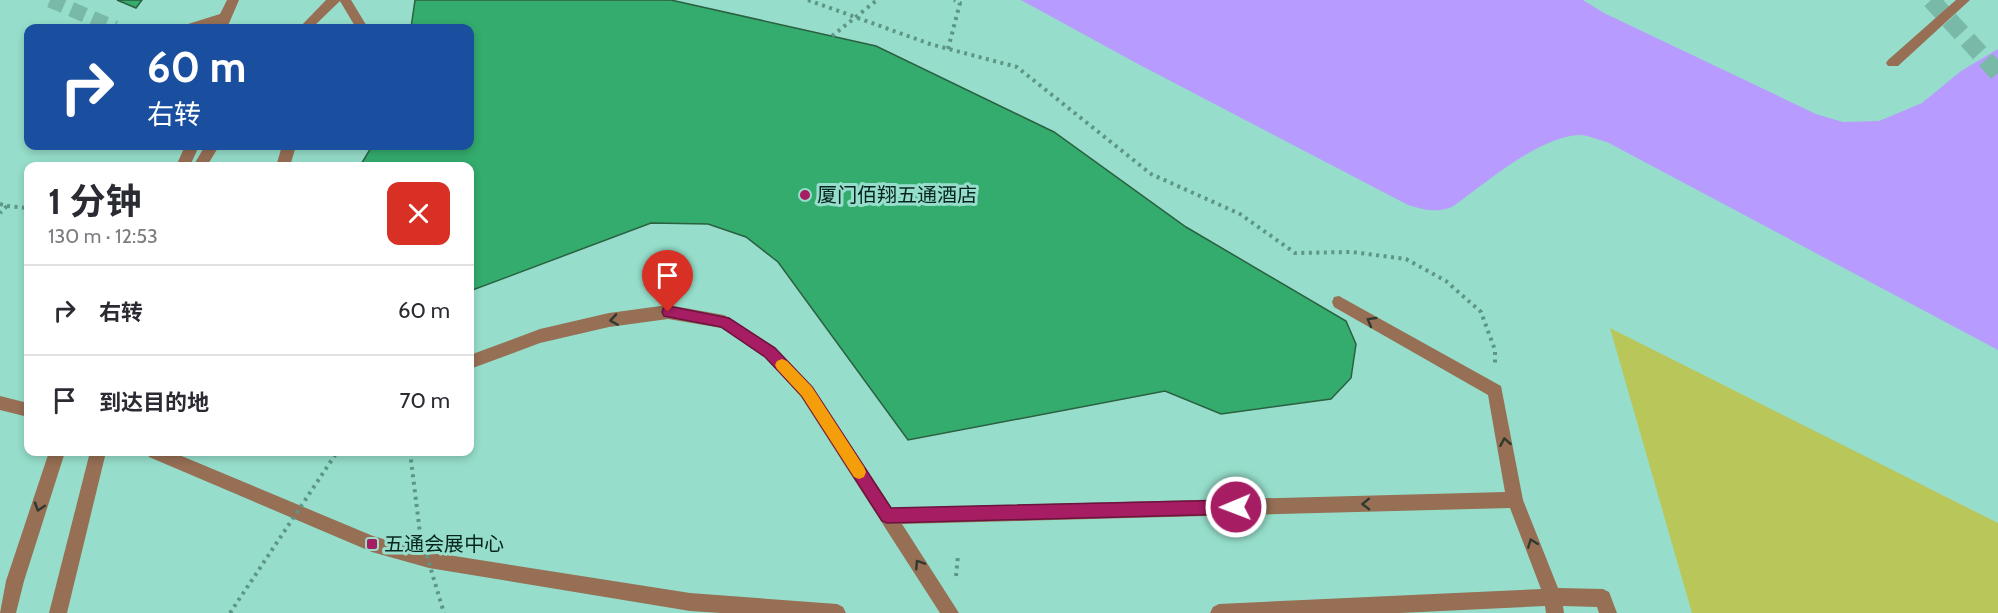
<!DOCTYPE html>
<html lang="zh">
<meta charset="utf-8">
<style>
:root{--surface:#fff;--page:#f2f2f3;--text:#2b2b33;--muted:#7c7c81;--line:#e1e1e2}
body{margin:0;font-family:Cabin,"Noto Sans SC",sans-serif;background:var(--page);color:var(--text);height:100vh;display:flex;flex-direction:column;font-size:22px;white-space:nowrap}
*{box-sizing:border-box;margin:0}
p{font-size:20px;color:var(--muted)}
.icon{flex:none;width:33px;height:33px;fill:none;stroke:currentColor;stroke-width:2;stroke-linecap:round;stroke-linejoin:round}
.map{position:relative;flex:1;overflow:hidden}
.sheet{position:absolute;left:24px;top:162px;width:450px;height:294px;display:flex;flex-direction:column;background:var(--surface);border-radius:12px;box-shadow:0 3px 9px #0003}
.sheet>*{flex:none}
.top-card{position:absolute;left:24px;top:24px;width:450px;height:126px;border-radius:12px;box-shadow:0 3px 9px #0003;background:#1a4fa0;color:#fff;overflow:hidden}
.pin{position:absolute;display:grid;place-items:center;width:51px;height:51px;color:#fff;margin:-62px -26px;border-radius:50% 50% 50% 0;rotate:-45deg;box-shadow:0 0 6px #0007}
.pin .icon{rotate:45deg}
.me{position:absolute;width:66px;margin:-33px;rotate:269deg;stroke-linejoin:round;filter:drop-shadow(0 0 4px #0008)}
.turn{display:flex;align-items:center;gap:21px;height:126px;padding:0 24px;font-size:27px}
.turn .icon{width:78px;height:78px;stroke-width:2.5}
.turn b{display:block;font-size:42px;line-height:51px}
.round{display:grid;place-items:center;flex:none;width:63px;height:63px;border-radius:12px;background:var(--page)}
.head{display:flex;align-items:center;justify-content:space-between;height:102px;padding:0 24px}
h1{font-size:36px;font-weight:700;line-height:45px}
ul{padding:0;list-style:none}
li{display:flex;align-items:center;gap:18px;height:90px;padding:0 24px;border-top:2px solid var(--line)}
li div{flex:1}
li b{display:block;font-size:22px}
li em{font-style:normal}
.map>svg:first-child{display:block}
</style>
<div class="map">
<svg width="1998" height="613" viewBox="0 0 1998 613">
<rect width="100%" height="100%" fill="#96decb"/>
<polygon fill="#b8c65a" points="1610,328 1998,523 1998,613 1692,613"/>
<path fill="#b79bfe" d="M1021 0H1583L1604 13 1816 114 1843 122 1879 121 1922 103 1961 71 1998 49V350L1607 142C1598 140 1588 135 1580 135 1539 136 1485 184 1452 207 1436 213 1424 210 1408 205L1138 64Z"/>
<g fill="#33ac6d" stroke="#2b6041" stroke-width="1.5">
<polygon points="117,0 142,0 136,8"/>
<polygon points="415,0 671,0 876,46 1054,132 1186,227 1346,321 1356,344 1351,378 1331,399 1221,414 1165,391 908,440 778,262 746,237 708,224 651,223 470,291 470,166 360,166 372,146 470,146 470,28 411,28"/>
</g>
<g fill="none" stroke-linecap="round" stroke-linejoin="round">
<polyline stroke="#79b9a8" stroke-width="15" stroke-dasharray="15 8" stroke-linecap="butt" points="50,0 115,28"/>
<polyline stroke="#79b9a8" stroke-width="18" stroke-dasharray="18 9" stroke-linecap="butt" points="1931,0 1998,73"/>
<g stroke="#5d9586" stroke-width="4" stroke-dasharray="3 4.5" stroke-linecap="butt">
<polyline points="808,0 930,44 1017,67 1151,174 1240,214 1295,253 1352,252 1406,259 1446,281 1481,312 1495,350 1495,365"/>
<polyline points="832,36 877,0"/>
<polyline points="948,49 960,3 954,0"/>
<polyline points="0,204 7,206 0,213"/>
<polyline points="7,206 28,208"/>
<polyline points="956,576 958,556"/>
</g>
<g fill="#966f54" fill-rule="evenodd">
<polygon points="227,0 239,0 227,28 215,28 216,25 204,28 184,28 185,25 220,14"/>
<polygon points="326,0 351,0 368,28 356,28 340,1 312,28 299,28"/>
<polygon points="1956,0 1970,0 1898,66 1888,66 1886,63 1888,60"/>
<polygon points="185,146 199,146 190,166 176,166"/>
<polygon points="205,146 219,146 207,166 193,166"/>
<polygon points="282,146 296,146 290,166 276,166"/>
<polygon points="1339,296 1501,386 1523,500 1558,588 1603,589 1609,592 1617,613 1599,613 1597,607 1563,606 1564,613 1546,613 1545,606 1400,613 1210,613 1213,607 1219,604 1541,589 1510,508 902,524 959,613 940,613 801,397 765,357 721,328 668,319 609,327 540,343 470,369 470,355 540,329 609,313 668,305 724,315 775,347 813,387 892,508 1505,492 1488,395 1334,307 1332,302 1334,297"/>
<polygon points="0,396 28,403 28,417 0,410"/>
<polygon points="49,452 65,452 24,581 16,613 0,613 6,581"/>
<polygon points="90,452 106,452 67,613 49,613"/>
<polygon points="147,452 172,452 373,536 429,552 690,593 837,604 843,607 846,613 721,613 690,611 429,568 372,552 149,457"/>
</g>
<g stroke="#5d9586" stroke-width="4" stroke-dasharray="3 4.5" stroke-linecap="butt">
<polyline points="410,452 420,533 444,613"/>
<polyline points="230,613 337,452"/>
</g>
</g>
<defs><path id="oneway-chevron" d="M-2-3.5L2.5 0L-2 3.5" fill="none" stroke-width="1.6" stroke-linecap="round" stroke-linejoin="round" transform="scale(1.5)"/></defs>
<g stroke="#303a2e">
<use href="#oneway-chevron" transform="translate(614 320) rotate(171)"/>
<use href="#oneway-chevron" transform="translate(1371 321) rotate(-150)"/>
<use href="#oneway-chevron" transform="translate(1505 442) rotate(-100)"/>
<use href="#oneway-chevron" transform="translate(1366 504) rotate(179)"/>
<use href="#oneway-chevron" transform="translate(39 507) rotate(108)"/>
<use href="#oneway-chevron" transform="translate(1532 543) rotate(-111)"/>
<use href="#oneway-chevron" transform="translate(919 564) rotate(-123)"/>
</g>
<polygon fill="#a61d63" stroke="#6c1340" stroke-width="1.5" points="668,306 729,318 775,348 812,387 891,508 1236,500 1241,502 1244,507 1241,512 1236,514 887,523 882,521 802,396 765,357 721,327 664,316 662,312 664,307"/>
<polygon fill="#f59e0b" points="782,359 787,361 812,387 864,467 866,472 864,477 859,479 854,477 802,396 777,369 775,365 777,361"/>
<g fill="#a61d63" stroke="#96decb" stroke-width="2">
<circle cx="805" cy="195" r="6"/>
<rect x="366" y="538" width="12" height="12" rx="3"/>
</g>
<g text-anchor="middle" stroke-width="6" stroke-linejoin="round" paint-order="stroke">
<g font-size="20" fill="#05241d" stroke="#96decb" text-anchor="start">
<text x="817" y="202">厦门佰翔五通酒店</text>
<text x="384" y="551">五通会展中心</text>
</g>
</g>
</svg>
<div class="pin" style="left:668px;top:312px;background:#d93025"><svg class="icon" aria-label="arrive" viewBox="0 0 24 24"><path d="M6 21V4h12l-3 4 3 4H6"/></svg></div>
<svg class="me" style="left:1236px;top:507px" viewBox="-20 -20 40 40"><circle r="17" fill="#a61d63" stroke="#fff" stroke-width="3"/><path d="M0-11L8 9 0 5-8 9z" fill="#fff"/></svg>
<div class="top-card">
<div class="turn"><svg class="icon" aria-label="right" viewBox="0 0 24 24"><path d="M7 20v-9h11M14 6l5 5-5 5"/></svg><div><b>60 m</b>右转</div></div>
</div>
<section class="sheet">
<div class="head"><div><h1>1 分钟</h1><p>130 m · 12:53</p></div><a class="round" style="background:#d93025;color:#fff"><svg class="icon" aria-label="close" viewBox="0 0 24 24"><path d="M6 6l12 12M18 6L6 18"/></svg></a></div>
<ul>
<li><svg class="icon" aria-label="right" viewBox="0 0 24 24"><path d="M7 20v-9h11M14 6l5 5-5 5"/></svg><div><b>右转</b></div><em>60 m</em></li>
<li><svg class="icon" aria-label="arrive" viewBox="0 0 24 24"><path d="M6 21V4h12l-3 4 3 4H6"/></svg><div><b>到达目的地</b></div><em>70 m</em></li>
</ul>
</section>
</div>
